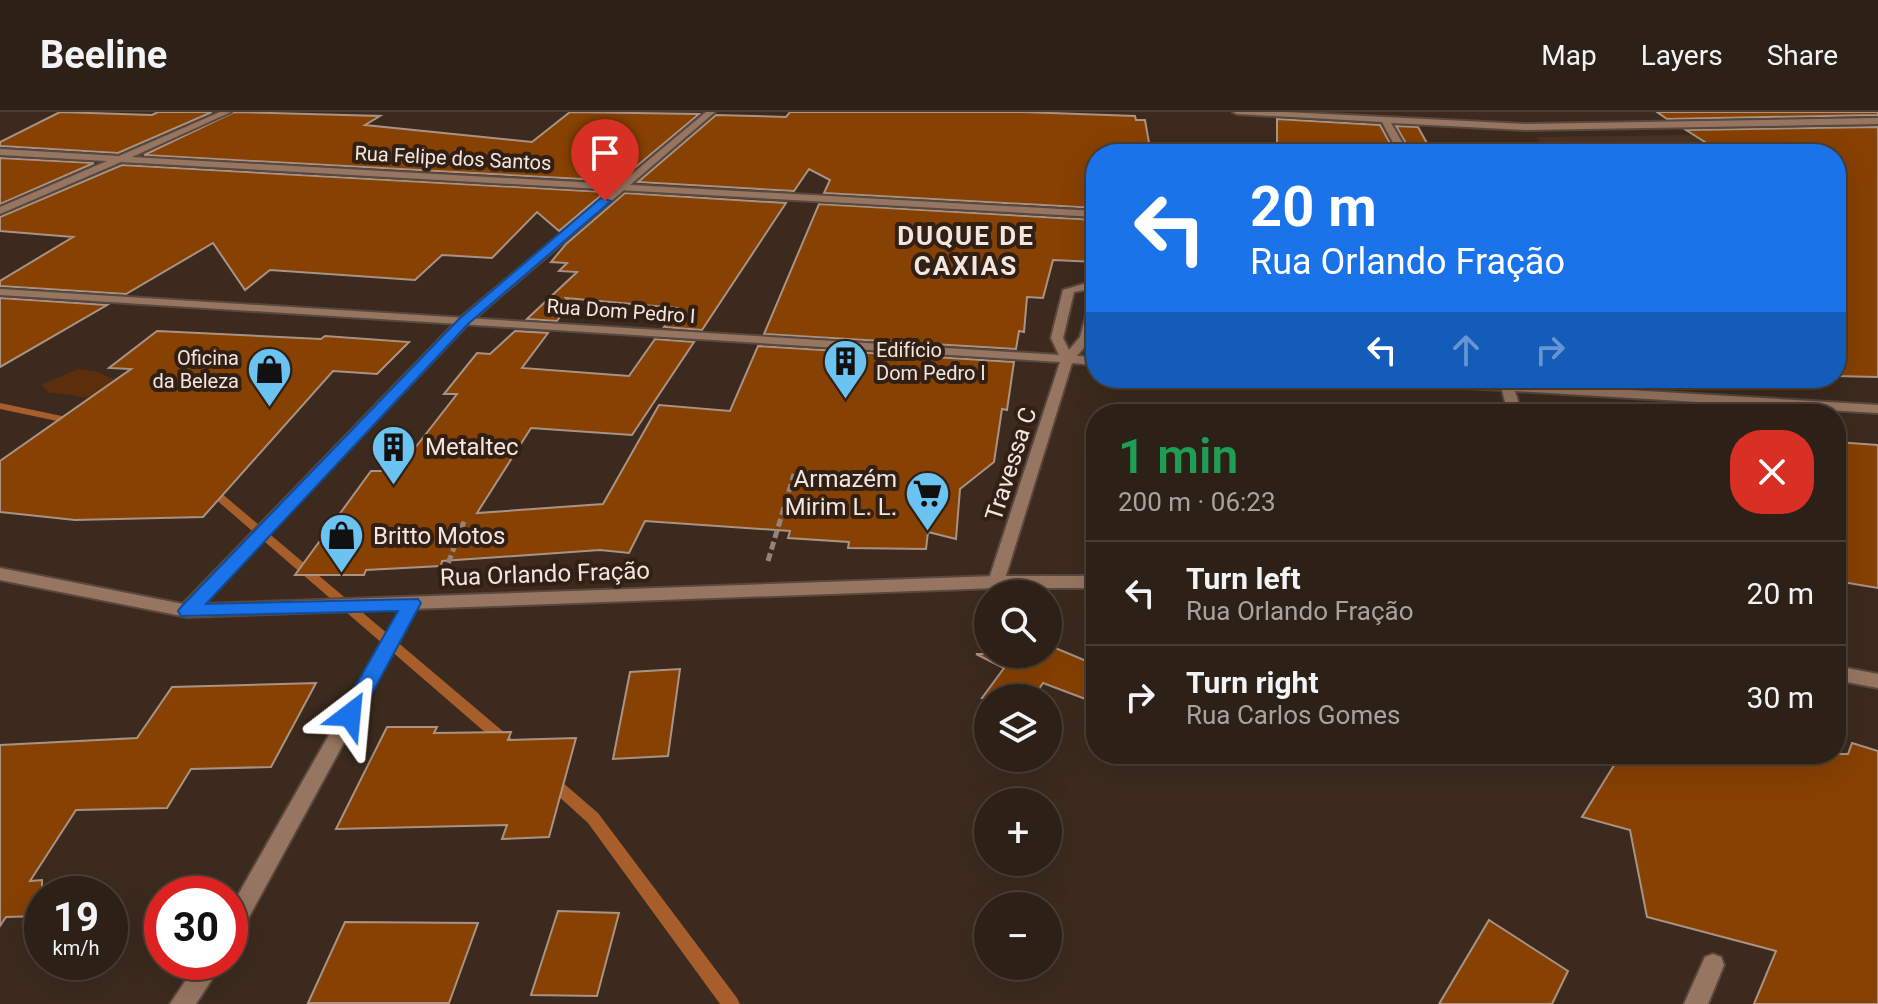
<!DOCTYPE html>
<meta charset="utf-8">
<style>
:root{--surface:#2d2016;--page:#35281f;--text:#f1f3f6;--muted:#a7a3a1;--line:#483e35}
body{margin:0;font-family:Roboto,sans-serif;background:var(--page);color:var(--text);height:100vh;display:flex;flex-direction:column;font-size:30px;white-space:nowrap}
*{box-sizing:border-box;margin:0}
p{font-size:26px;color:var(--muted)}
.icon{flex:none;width:44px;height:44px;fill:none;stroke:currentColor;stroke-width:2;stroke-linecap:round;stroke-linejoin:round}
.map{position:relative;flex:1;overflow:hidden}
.details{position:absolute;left:1086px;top:292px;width:760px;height:360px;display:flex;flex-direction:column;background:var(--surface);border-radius:32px;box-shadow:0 8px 32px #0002,0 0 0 2px var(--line)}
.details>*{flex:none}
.banner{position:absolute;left:1086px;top:32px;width:760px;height:244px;border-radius:32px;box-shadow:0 8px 32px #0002,0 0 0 2px var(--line);background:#1a73e8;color:#fff;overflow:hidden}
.buttons{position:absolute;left:974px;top:468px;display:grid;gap:16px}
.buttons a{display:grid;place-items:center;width:88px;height:88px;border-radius:50%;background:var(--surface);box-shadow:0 8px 32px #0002,0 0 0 2px var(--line);font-size:40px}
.speed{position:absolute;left:24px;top:764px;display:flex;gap:16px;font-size:40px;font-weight:700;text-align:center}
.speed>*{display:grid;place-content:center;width:104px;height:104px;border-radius:50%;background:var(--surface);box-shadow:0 8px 32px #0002,0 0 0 2px var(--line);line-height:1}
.speed small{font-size:20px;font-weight:400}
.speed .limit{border:12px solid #d22;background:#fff;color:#111}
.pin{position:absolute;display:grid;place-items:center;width:68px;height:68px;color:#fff;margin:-82px -34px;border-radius:50% 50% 50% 0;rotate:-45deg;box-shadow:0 0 8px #0007}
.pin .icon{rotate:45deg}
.me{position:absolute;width:88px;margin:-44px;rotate:29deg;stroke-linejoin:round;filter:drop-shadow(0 0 6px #0008)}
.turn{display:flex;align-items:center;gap:28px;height:168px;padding:0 32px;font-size:36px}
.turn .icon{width:104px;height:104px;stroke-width:2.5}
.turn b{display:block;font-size:56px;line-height:68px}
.lanes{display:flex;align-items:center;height:76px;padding:0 32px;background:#0003;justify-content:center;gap:40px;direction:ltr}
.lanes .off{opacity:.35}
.round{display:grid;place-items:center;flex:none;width:84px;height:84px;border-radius:32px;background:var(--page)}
.headline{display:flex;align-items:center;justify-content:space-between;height:136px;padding:0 32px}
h1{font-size:48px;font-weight:600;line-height:60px;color:#1e9e55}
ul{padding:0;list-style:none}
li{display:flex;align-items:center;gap:24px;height:104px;padding:0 32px;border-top:2px solid var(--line)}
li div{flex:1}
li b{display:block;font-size:30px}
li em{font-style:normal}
header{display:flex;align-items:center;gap:48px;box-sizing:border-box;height:112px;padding:0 40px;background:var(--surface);border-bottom:2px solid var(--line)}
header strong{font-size:38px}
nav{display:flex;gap:44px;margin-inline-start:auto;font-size:28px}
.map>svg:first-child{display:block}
</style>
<header>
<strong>Beeline</strong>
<nav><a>Map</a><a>Layers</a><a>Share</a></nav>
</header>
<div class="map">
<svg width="1878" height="892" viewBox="0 0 1878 892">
<rect width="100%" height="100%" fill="#3c2a1e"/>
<polygon fill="#4a3324" points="1782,22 1819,42 1554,42 1535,25"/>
<path fill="#5b2e0c" d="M78 257 95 259 120 270C94 297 77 280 50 281L41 273Z"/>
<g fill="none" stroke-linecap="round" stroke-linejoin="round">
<g fill="#a75e2a" fill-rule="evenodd">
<polygon points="0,291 76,307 81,310 76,313 0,297"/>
<polygon points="210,374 214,375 511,626 513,630 511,634 506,636 501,634 206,379 204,377 206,375"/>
<polygon points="550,662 555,664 598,701 737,886 740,892 720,892 588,711 545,672 543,668 545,664"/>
</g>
</g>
<g fill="#874102" stroke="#a99385" stroke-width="2">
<polygon points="60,0 152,3 158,0 212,0 118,41 0,34 0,30"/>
<polygon points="234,0 380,4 365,13 532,30 570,0 699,2 619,69 144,43"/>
<polygon points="790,0 1023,0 1135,4 1136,8 1145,8 1151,42 1096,42 1096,96 824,81 830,68 809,57 794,79 638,70 716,3 786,5"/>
<polygon points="1657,0 1878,0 1878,3 1667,7"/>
<polygon points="1277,7 1380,13 1396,42 1277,39"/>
<polygon points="1396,14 1418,15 1433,42 1412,42"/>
<polygon points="1878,15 1878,265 1836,264 1836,42 1724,42 1686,18"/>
<polygon points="0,46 94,51 0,92"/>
<polygon points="122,53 605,80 559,119 537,100 492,146 442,143 415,168 270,158 245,178 213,131 126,182 0,174 0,169 73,125 0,119 0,105"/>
<polygon points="625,81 786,91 702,218 664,215 678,196 566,186 570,190 557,209 527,207 577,160 559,159 567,151 551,150 566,132"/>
<polygon points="819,92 1096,108 1096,150 1053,148 1043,186 1027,185 1024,220 1019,219 1016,237 764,222"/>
<polygon points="0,186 107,193 0,255"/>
<polygon points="157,219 321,227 325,224 409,230 377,262 333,259 203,405 75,408 0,400 0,349 131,257 109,256"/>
<polygon points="515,219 548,221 522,256 629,264 655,227 694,230 632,323 531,316 477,401 603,392 659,293 730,299 758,234 1014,250 1007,298 1002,297 994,350 960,377 956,427 928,420 926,437 848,436 849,430 788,426 790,419 645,409 629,441 600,438 442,449 441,454 366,458 364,463 295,463 371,359 397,359 457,282 444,282 477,241 490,242"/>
<polygon points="1836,330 1878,333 1878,476 1836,469"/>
<polygon points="1048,533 1096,553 1096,591 1043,571 1033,586 982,586 1004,556 976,542 1048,542"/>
<polygon points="680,557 668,644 613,647 630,560"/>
<polygon points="316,571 271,655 191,657 167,696 76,698 30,769 42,768 42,804 6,805 0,814 0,633 137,626 172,575"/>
<polygon points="387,615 437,615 434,621 511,620 508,628 576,626 549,725 502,727 507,713 336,717"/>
<polygon points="1852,631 1878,639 1878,892 1754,892 1776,839 1647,805 1630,718 1582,705 1621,642 1848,642"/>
<polygon points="558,799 619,801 597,884 531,883"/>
<polygon points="1489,808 1568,859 1552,892 1439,892"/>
<polygon points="345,810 478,811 449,891 308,891"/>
</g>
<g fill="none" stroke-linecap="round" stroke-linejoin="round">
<defs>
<polygon id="service" points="1713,842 1721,845 1724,853 1708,892 1684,892 1705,845"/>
<g id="minor">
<polygon points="220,0 231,0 132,45 1096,99 1096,105 121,50 0,102 0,95 107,49 0,43 0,37 119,44"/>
<polygon points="1233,0 1285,0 1525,12 1878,6 1878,12 1525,18 1391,11 1409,42 1399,42 1382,10 1237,2"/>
<path d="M1087 171 1096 174V182L1085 178 1074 180 1063 226 1069 238 1080 225 1090 189 1096 186C1096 214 1096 223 1077 244L1096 245V253L1072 251 1004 470 996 476 988 470 1060 250 0 183V177L1059 243 1051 226 1063 178Z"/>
<polygon points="1357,266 1428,266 1499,270 1499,266 1511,266 1513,271 1878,293 1878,301 1515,279 1522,302 1508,302 1502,278 1363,270"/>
<polygon points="412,485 420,491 238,825 230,828 230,797 404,491"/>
<polygon points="198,850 223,850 196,892 170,892"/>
</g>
<g id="tertiary">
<polygon points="706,0 715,0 468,212 203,492 996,464 1096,464 1096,476 996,476 187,505 0,468 0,456 183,492 460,206"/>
<polygon points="1836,554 1878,562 1878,576 1836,568"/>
</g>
</defs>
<use href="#service" stroke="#59483d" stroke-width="4"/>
<use href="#minor" stroke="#59483d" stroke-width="4"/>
<use href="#tertiary" stroke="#59483d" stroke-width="4"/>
<g stroke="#938379" stroke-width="5" stroke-dasharray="8 4" stroke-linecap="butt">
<polyline points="768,449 794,362"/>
<polyline points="444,462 465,407"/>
</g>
<use href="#service" fill="#977661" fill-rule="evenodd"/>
<use href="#minor" fill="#977661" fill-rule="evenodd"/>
<use href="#tertiary" fill="#977661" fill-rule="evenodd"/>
</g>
<polygon fill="#1a73e8" stroke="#114b97" stroke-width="2" points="601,86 611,89 468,212 206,492 418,487 421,491 357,609 350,612 342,609 339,603 398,499 181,504 178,499 181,495 459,207"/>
<defs>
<symbol id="building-pin" viewBox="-11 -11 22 30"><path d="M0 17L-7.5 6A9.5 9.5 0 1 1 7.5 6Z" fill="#6ac3f1" stroke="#322015"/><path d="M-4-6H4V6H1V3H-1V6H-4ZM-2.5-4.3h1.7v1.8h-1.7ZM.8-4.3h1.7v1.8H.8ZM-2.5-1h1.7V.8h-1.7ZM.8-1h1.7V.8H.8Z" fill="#111"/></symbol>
<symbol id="shop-pin" viewBox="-11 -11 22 30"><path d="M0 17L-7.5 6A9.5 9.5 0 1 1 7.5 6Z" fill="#6ac3f1" stroke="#322015"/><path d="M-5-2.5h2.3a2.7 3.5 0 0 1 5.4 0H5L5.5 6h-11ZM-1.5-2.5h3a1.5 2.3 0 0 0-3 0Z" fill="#111"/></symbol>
<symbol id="supermarket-pin" viewBox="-11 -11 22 30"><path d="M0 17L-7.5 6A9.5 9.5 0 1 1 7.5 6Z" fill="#6ac3f1" stroke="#322015"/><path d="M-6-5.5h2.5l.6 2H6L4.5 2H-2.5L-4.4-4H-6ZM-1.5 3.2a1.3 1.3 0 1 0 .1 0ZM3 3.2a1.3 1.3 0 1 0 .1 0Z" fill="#111"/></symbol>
</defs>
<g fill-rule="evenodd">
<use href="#building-pin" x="820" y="224" width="51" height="69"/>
<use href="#shop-pin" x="244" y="232" width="51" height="69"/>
<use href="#building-pin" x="368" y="310" width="51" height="69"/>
<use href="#supermarket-pin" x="902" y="356" width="51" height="69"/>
<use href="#shop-pin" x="316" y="398" width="51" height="69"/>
</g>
<g text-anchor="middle" stroke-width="8" stroke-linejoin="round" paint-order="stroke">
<g font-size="20" fill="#f3e6df" stroke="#322015">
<text transform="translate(453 46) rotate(3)" y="7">Rua Felipe dos Santos</text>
<text transform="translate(621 199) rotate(4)" y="7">Rua Dom Pedro I</text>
</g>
<g font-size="20" fill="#f3e6df" stroke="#322015" text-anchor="start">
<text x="876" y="245">Edifício<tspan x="876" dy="23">Dom Pedro I</tspan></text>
<text x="239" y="253" text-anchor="end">Oficina<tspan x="239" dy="23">da Beleza</tspan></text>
</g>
<g font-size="24" fill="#f3e6df" stroke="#322015" text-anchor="start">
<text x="425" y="343">Metaltec</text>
<text x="897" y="375" text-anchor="end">Armazém<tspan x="897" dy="28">Mirim L. L.</tspan></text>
<text x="373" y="432">Britto Motos</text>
</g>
<g font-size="24" fill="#f3e6df" stroke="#322015">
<text transform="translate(1011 352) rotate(-72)" y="8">Travessa C</text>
<text transform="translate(545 462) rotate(-2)" y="8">Rua Orlando Fração</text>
</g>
<g font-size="26" font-weight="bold" letter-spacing="2" fill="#f3e6df" stroke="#322015">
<text x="966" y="133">DUQUE DE<tspan x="966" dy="30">CAXIAS</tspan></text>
</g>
</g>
</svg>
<div class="buttons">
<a><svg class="icon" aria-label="search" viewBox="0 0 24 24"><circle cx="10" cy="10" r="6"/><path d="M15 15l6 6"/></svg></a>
<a><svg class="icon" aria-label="layers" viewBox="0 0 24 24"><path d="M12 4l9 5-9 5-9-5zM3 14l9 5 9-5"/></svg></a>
<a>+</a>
<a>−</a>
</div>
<div class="speed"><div>19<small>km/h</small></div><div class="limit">30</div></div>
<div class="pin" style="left:605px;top:89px;background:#d93025"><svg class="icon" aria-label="arrive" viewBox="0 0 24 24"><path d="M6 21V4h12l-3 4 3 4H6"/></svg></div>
<svg class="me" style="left:350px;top:603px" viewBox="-20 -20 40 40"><path d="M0-17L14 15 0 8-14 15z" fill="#1a73e8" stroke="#fff" stroke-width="4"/></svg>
<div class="banner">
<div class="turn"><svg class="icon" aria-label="left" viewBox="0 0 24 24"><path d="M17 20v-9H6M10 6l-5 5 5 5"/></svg><div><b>20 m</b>Rua Orlando Fração</div></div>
<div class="lanes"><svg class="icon" aria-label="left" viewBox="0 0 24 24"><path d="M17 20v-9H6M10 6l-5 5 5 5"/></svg><svg class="icon off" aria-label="ahead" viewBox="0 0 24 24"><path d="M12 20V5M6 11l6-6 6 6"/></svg><svg class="icon off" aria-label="right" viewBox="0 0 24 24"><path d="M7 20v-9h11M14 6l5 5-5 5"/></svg></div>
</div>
<section class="details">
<div class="headline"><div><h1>1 min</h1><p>200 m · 06:23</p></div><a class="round" style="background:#d93025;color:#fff"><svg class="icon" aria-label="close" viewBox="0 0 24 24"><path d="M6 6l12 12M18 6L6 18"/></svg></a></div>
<ul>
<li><svg class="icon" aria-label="left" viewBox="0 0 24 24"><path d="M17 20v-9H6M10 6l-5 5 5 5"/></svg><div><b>Turn left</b><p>Rua Orlando Fração</p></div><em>20 m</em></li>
<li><svg class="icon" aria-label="right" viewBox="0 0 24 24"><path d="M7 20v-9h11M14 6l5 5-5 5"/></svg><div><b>Turn right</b><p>Rua Carlos Gomes</p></div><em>30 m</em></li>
</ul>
</section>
</div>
